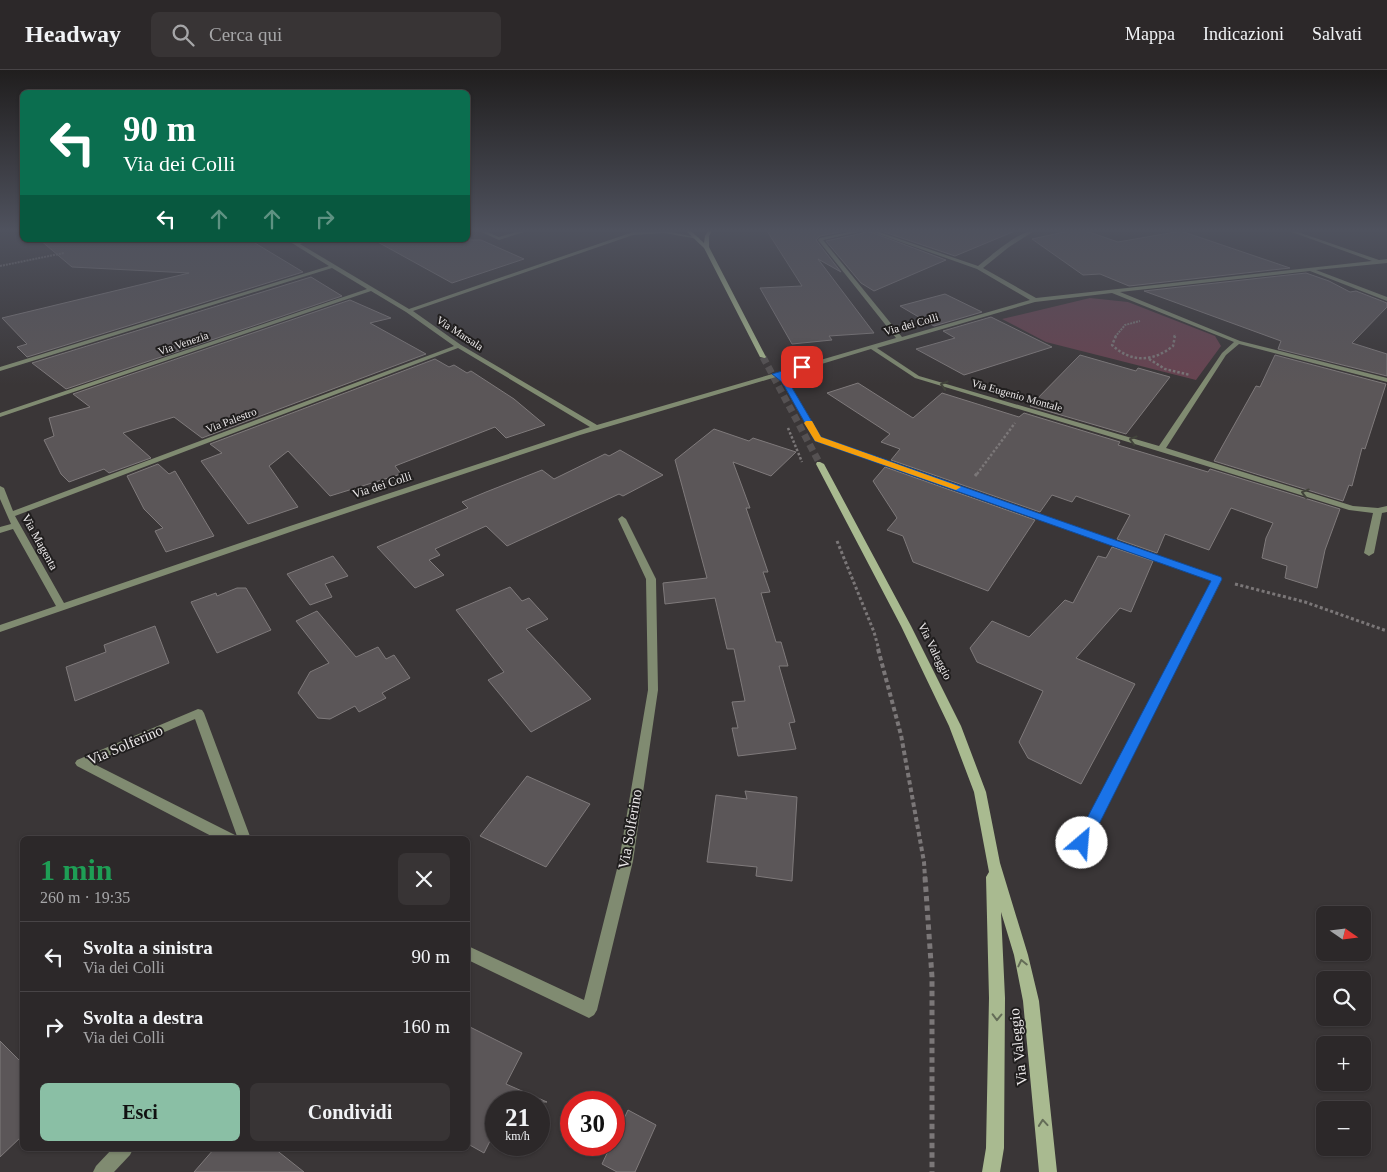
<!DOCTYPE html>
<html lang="it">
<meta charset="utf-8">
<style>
:root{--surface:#2c2829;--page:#383435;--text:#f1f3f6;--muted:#a6a6a8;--line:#484446;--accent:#8abfa5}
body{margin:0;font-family:"Times New Roman",serif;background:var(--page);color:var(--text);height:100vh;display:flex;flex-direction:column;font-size:19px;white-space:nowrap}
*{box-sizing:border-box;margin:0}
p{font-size:16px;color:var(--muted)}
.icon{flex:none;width:28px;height:28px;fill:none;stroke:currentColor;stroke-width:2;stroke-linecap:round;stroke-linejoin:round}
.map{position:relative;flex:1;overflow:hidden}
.details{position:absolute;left:20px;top:766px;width:450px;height:315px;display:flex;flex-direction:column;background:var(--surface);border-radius:8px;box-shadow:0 1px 4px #0004,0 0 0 1px var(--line)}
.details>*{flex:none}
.top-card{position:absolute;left:20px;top:20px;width:450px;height:152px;border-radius:8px;box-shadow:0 1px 4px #0004,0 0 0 1px var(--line);background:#0b6e4f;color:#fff;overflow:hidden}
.needle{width:32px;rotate:104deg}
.controls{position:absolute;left:1316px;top:836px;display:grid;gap:10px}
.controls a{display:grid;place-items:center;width:55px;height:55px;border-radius:8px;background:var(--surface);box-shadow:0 1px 4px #0004,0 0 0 1px var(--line);font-size:25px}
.speed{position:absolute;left:485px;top:1021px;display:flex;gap:10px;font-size:25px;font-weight:700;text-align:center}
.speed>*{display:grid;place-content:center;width:65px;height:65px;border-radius:50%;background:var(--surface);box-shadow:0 1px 4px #0004,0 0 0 1px var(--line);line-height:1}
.speed small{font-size:12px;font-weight:400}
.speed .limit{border:8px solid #d22;background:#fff;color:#111}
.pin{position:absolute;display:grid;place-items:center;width:42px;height:42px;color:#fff;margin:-21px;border-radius:10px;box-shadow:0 2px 8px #0006}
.me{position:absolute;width:55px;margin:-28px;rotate:27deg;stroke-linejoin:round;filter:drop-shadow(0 0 4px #0008)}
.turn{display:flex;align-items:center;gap:18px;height:105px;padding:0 20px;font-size:22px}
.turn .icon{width:65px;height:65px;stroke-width:2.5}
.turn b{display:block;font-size:35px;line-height:42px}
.lanes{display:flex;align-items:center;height:48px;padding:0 20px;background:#0003;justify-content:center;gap:25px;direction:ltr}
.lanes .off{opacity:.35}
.round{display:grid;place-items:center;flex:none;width:52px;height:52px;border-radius:8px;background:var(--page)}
.summary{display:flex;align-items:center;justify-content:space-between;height:85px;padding:0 20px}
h1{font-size:30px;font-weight:700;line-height:38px;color:#1e9e55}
.button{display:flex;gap:10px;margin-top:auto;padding:10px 20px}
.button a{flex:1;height:58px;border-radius:8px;background:var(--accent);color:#111;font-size:20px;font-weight:700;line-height:58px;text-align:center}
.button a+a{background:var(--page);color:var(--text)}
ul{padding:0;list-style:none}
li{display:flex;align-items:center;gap:15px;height:70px;padding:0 20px;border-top:1px solid var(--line)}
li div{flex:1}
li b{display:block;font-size:19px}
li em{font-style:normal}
header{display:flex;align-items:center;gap:30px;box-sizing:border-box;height:70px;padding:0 25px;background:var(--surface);border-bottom:1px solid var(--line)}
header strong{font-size:24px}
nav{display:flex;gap:28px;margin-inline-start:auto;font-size:18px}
.search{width:350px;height:45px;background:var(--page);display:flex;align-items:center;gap:12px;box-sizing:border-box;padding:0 18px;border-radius:8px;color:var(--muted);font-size:19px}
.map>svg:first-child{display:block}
</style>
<header>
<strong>Headway</strong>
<div class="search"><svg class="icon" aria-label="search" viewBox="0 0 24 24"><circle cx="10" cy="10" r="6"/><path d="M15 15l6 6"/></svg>Cerca qui</div>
<nav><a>Mappa</a><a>Indicazioni</a><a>Salvati</a></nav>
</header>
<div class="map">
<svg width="1387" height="1102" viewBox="0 0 1387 1102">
<rect width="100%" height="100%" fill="#3a3637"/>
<polygon fill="#684350" points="1090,228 1128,232 1215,266 1221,276 1196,310 1046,272 1002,249"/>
<g fill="#5b5658" stroke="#7f7a7b">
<polygon points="767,161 845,161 820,166 816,170 841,202 818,189 874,263 829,266 832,270 792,274 760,218 802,216"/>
<polygon points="865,161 868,161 946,190 874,221 861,213 826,171 863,163"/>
<polygon points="881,161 1015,161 955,186"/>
<polygon points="1069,161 1086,161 1118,172 1181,161 1290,198 1129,216 1100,204 1083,205 1032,169"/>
<polygon points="40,170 250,170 303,202 27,287 17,277 27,274 2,248 189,203 72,197"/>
<polygon points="374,170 481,170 524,189 452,213"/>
<polygon points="1306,203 1329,211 1350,222 1356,221 1387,233 1387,237 1352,273 1387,284 1387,306 1278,279 1281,271 1144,221"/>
<polygon points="311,207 342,226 66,319 32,293"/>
<polygon points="945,224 982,242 934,256 900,236"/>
<polygon points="350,230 391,248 370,253 426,284 202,368 174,347 123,363 151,388 109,403 104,399 69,412 61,404 44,370 54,366 49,348 90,337 73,324"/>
<polygon points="991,247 1052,277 964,305 916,279 955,268 943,261"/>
<polygon points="1080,285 1136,301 1138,298 1170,307 1126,364 1030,336"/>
<polygon points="1275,285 1386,314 1365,379 1362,378 1352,416 1349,415 1343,431 1214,391 1256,316 1260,317"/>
<polygon points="435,289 449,297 454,295 467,303 471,301 514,329 545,355 506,368 495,357 395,396 401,404 330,426 288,381 269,396 298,437 248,454 201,391 222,383 210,374"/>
<polygon points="858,313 913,348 942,323 1019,347 1024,343 1120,372 1118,375 1208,402 1210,399 1340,439 1325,480 1317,518 1285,508 1287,496 1262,488 1266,468 1273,453 1231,438 1209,480 1165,464 1157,483 1117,469 1130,445 1084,429 1076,426 1072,432 1052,425 1040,442 891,390 900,379 881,372 890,364 827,323"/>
<polygon points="714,359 749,371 753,368 796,382 771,406 733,392 750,438 746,438 768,502 763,502 770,522 761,523 776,572 781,572 788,596 779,596 795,652 789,653 796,679 738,686 732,658 738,658 732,632 745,631 734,579 727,579 715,528 665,534 663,513 707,508 675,390"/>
<polygon points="620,380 663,405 623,426 619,424 507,476 486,456 435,479 440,485 429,490 444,505 415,518 377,477 468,438 462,432 486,422 542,400 554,409 605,384 609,386"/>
<polygon points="158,394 169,404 175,401 214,466 166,482 155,461 163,458 144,439 127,406"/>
<polygon points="885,397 1035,450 988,521 913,492 903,466 887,460 897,448 873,411"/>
<polygon points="1112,477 1153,491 1131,542 1120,538 1076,588 1135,614 1081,714 1028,688 1019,672 1043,621 977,592 970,578 992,551 1029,567 1065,530 1073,533 1098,486 1106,488"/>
<polygon points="333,486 348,506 325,514 332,527 310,535 287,504"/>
<polygon points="510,517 522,531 529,528 548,549 526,559 591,629 531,662 488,610 504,602 456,540"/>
<polygon points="237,518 246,518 271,560 217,583 191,532 216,523 217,526"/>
<polygon points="317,541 356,587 378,577 386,589 394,585 410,608 382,623 386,628 359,642 355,636 330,649 318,648 298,623 310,602 329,593 296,551"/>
<polygon points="155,556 169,593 75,631 66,597 106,582 104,575"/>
<polygon points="527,706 590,734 546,797 480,766"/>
<polygon points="745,721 797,727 792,811 756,806 757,797 707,792 716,725 747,729"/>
<polygon points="468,956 522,983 506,1014 547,1032 496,1032 496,1059 484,1083 468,1074"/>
<polygon points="0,971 22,993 22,1066 0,1087"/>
<polygon points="628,1040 656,1055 635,1102 617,1102 602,1094 611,1075 614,1075 614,1070"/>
<polygon points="214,1079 275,1079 304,1102 194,1102"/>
</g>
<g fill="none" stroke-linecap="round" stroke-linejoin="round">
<polyline stroke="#555152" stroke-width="7" stroke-dasharray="7 4" stroke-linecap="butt" points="763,287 820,394"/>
<g stroke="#7b7778" stroke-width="2" stroke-dasharray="2 1" stroke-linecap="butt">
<polyline points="0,196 64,183"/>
<polyline points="1115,267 1125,255 1140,251"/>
<polyline points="1174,267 1175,264"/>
</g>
<g stroke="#7b7778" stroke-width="2.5" stroke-dasharray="2.5 2" stroke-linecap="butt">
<path d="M1116 266 1112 275C1131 293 1153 292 1173 276L1175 266"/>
<polyline points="1149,289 1165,299 1190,305"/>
<polyline points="788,358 802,392"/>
<polyline points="977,404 1015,353"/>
</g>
<g stroke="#7b7778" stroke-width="3" stroke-dasharray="3 2.5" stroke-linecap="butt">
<polyline points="975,406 978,402"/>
<polyline points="837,471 874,562 879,580"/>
<polyline points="1235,514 1305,532 1387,561"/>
</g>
<polyline stroke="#7b7778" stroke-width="4" stroke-dasharray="4.5 3" stroke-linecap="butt" points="878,579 901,665 924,792 925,808"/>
<polyline stroke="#7b7778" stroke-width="5" stroke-dasharray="5.5 4" stroke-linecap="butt" points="925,807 932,907 932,1102"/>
<g fill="#808b71" fill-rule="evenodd">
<polygon points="479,161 485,161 499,167 520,161 527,161 499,170"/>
<path d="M636 161H666L700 168 698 169 664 163 633 165 413 241 461 275 597 355 896 268 818 170 820 168 854 161H863L823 170 902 267 1030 230 977 199 870 161H876L978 196C991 186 1018 161 1034 161L1009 177 983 198 1036 228 1372 191 1289 161H1295L1379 190 1387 189V193L1316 200 1387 227V231L1310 201 1120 222 1240 271 1387 308V312L1239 274 1226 285 1166 378 1353 436 1378 438 1387 436V442L1382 443 1374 483 1369 486 1364 483 1373 443 1349 440 1158 381 915 308 871 279 782 306 788 311 821 367 1220 507 1222 509 1087 777 1082 779 1077 777 1076 773 1077 769 1212 510 815 371 782 312 776 307 580 365 296 460 0 562V555L56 536 13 459 0 463V457L11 454 0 429V416L4 418 13 441 454 276 406 242 371 221 0 347V343L367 219 332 198 0 301V297L329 196 287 170H293L296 172 313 170 300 174 409 239ZM1112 223 1234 272 1222 283 1159 376 919 306 877 278 1035 232ZM458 278 590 357 290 456 64 533 15 446Z"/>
<polygon points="622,446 626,449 656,509 658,620 633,791 597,940 594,945 589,948 468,890 468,876 584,930 619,791 648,620 646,509 618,449"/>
<polygon points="198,639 202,640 204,643 251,769 238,769 195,649 92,693 235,765 236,769 217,769 77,696 75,693 77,690"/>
<polygon points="112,1079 133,1079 130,1085 114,1102 93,1102 96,1096"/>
</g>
<g fill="#a9ba90" fill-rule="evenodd">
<polygon points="686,161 691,161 704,173 705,166 708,161 712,161 709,166 709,177 766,287 765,288 760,287 704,178"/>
<polygon points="817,392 820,392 824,394 911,556 961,656 986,722 1000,793 1028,885 1039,931 1057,1102 1039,1102 1023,931 1014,885 1001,842 1005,928 1004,1078 1000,1102 982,1102 986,1078 989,928 986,807 989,802 974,722 949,656 901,556 816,394"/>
</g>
</g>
<defs><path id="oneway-chevron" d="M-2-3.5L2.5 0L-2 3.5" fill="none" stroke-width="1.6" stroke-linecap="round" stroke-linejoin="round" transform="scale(1.25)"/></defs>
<g stroke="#42443b">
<use href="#oneway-chevron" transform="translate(944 315) rotate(-164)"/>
<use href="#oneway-chevron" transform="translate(1133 370) rotate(-164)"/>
<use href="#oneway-chevron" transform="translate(1305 423) rotate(-163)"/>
</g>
<g stroke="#646c57">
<use href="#oneway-chevron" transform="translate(1022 893) rotate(-103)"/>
<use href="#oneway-chevron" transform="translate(997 947) rotate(91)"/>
<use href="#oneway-chevron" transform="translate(1043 1053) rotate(-95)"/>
</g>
<linearGradient id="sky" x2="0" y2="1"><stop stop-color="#201e1e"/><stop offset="0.51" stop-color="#4f525e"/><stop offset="1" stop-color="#4f525e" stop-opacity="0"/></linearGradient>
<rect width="1387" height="315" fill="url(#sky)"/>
<polygon fill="#1a73e8" stroke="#114b97" points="802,295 805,296 805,299 782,305 788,311 821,367 1221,507 1222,509 1087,778 1082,780 1076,778 1074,773 1211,511 815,371 782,312 772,304"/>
<polygon fill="#f59e0b" points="806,351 812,351 821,367 961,417 956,420 953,419 815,371 804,353"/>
<g text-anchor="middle" stroke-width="4" stroke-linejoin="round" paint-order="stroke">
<g font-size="11" fill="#ece9ea" stroke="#201e1e">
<text transform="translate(911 254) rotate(-16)" y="4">Via dei Colli</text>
<text transform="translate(460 263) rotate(33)" y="4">Via Marsala</text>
<text transform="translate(183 273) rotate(-19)" y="4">Via Venezia</text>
<text transform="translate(1017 325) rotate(16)" y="4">Via Eugenio Montale</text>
<text transform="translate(231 350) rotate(-21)" y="4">Via Palestro</text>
</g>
<g font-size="12" fill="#ece9ea" stroke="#201e1e">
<text transform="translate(382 415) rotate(-18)" y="4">Via dei Colli</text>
<text transform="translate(40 472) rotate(61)" y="4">Via Magenta</text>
<text transform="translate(935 581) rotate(64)" y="4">Via Valeggio</text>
</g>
<g font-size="15" fill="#ece9ea" stroke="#201e1e">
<text transform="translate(125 675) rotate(-23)" y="5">Via Solferino</text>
<text transform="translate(630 759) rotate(-80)" y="5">Via Solferino</text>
<text transform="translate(1018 977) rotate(-96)" y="5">Via Valeggio</text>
</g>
</g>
</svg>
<div class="controls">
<a><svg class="needle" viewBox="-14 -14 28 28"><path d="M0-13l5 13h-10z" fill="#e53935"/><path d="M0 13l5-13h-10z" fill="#a6a6a8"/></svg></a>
<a><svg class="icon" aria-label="search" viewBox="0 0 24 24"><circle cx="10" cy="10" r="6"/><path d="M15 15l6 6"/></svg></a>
<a>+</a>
<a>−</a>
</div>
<div class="speed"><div>21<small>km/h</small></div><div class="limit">30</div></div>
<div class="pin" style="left:802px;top:297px;background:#d93025"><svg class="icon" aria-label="arrive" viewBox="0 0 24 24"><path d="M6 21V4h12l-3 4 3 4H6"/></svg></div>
<svg class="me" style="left:1082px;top:773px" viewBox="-20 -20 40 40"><circle r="19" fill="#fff"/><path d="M0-13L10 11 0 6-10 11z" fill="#1a73e8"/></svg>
<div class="top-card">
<div class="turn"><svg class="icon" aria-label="left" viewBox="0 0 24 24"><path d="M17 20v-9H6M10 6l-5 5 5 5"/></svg><div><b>90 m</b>Via dei Colli</div></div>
<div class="lanes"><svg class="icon" aria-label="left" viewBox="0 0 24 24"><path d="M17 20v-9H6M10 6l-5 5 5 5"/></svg><svg class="icon off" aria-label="ahead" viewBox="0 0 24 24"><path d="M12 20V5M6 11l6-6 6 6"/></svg><svg class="icon off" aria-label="ahead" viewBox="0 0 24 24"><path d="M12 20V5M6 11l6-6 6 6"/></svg><svg class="icon off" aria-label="right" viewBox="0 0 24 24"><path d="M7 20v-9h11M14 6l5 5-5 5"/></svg></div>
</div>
<section class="details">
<div class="summary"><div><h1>1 min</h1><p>260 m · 19:35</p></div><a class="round"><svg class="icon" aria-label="close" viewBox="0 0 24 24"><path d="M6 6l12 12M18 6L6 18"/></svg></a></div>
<ul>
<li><svg class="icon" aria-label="left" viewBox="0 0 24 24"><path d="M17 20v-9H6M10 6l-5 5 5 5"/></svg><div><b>Svolta a sinistra</b><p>Via dei Colli</p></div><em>90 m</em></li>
<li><svg class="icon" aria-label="right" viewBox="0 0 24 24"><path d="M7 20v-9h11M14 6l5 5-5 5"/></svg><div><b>Svolta a destra</b><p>Via dei Colli</p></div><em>160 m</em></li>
</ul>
<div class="button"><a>Esci</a><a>Condividi</a></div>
</section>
</div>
